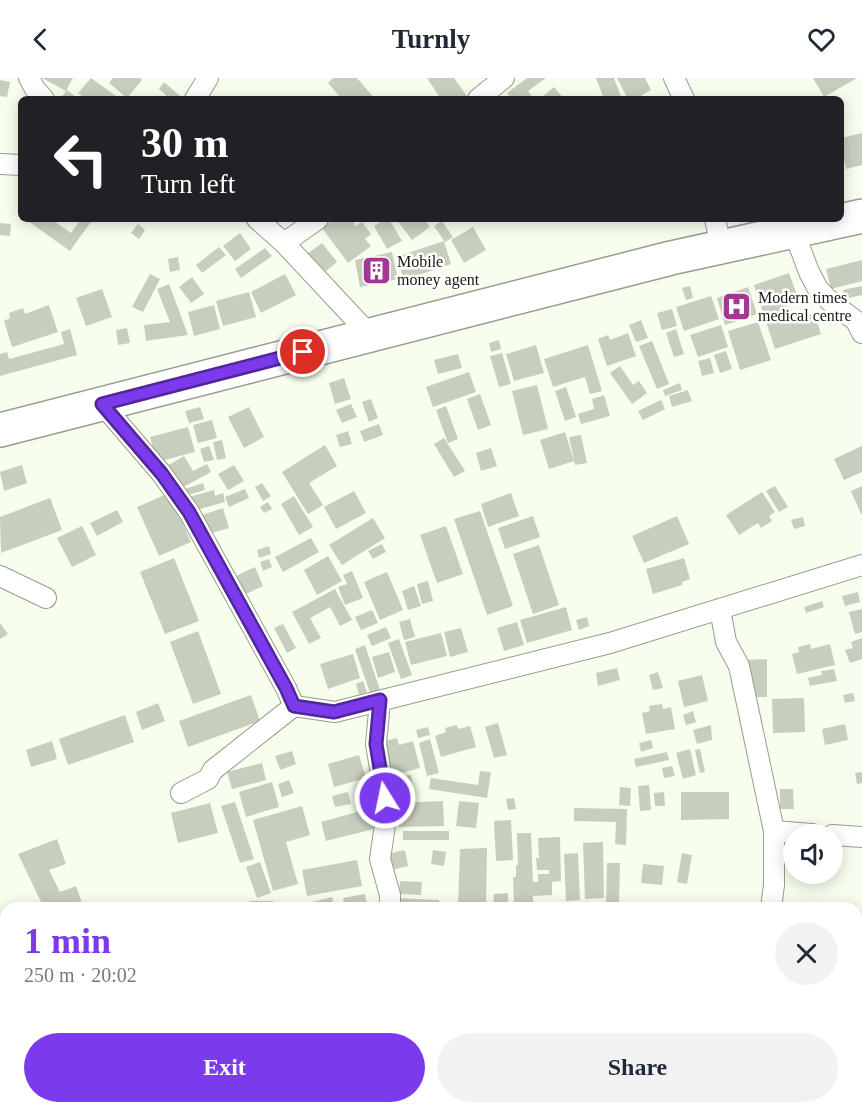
<!DOCTYPE html>
<meta charset="utf-8">
<style>
:root{--surface:#fff;--page:#f2f2f3;--text:#1f2937;--muted:#747a83;--accent:#7c3aed}
body{margin:0;font-family:"Times New Roman",serif;background:var(--page);color:var(--text);height:100vh;display:flex;flex-direction:column;font-size:22px;white-space:nowrap}
*{box-sizing:border-box;margin:0}
p{font-size:20px;color:var(--muted)}
.icon{flex:none;width:33px;height:33px;fill:none;stroke:currentColor;stroke-width:2;stroke-linecap:round;stroke-linejoin:round}
.map{position:relative;flex:1;overflow:hidden}
.drawer{position:absolute;left:0px;top:824px;width:862px;height:212px;display:flex;flex-direction:column;background:var(--surface);border-radius:18px 18px 0 0;box-shadow:0 3px 15px #0003}
.drawer>*{flex:none}
.top-card{position:absolute;left:18px;top:18px;width:826px;height:126px;border-radius:9px;box-shadow:0 3px 15px #0003;background:#202124;color:#fff;overflow:hidden}
.controls{position:absolute;left:783px;top:746px;display:grid;gap:12px}
.controls a{display:grid;place-items:center;width:60px;height:60px;border-radius:50%;background:var(--surface);box-shadow:0 3px 15px #0003;font-size:30px}
.pin{position:absolute;display:grid;place-items:center;width:51px;height:51px;color:#fff;margin:-26px;border:3px solid #fff;border-radius:50%;box-shadow:0 2px 6px #0007}
.me{position:absolute;width:66px;margin:-33px;rotate:350deg;stroke-linejoin:round;filter:drop-shadow(0 0 4px #0008)}
.turn{display:flex;align-items:center;gap:21px;height:126px;padding:0 24px;font-size:27px}
.turn .icon{width:78px;height:78px;stroke-width:2.5}
.turn b{display:block;font-size:42px;line-height:51px}
.round{display:grid;place-items:center;flex:none;width:63px;height:63px;border-radius:32px;background:var(--page)}
.summary{display:flex;align-items:center;justify-content:space-between;height:102px;padding:0 24px}
h1{font-size:36px;font-weight:800;line-height:45px;color:var(--accent)}
.primary-button{display:flex;gap:12px;margin-top:auto;padding:12px 24px}
.primary-button a{flex:1;height:69px;border-radius:36px;background:var(--accent);color:#fff;font-size:24px;font-weight:800;line-height:69px;text-align:center}
.primary-button a+a{background:var(--page);color:var(--text)}
header{display:flex;justify-content:space-between;align-items:center;height:78px;padding:0 24px;background:var(--surface);font-size:27px;font-weight:800}
.map>svg:first-child{display:block}
</style>
<header><svg class="icon" aria-label="back" viewBox="0 0 24 24"><path d="M15 5l-7 7 7 7"/></svg>Turnly<svg class="icon" aria-label="heart" viewBox="0 0 24 24"><path d="M12 20l-8-8c-3-5 5-10 8-4 3-6 11-1 8 4z"/></svg></header>
<div class="map">
<svg width="862" height="1034" viewBox="0 0 862 1034">
<rect width="100%" height="100%" fill="#f7feed"/>
<g fill="#c8cebe">
<polygon points="42,0 73,0 66,13"/>
<polygon points="91,0 120,21 86,21 78,15"/>
<polygon points="113,0 140,0 142,2 127,20 109,5"/>
<polygon points="333,0 357,0 375,21 342,21 328,5"/>
<polygon points="427,0 454,0 469,21 441,21"/>
<polygon points="527,0 546,0 528,13 534,21 511,21 507,15"/>
<polygon points="596,0 614,0 622,21 604,21"/>
<polygon points="617,0 645,0 651,12 635,21 628,21"/>
<polygon points="813,0 857,0 824,19"/>
<polygon points="0,2 10,4 7,19 0,18"/>
<polygon points="164,4 180,18 178,21 170,21 159,11"/>
<polygon points="554,9 564,21 540,21"/>
<polygon points="67,12 78,21 60,21"/>
<polygon points="862,55 862,87 846,91 842,72 842,60"/>
<polygon points="30,141 51,141 71,155 81,141 93,141 70,173 28,143"/>
<polygon points="334,141 351,141 356,148 362,144 371,156 365,161 371,168 348,185 322,150"/>
<polygon points="386,141 389,141 402,163 387,171 374,148"/>
<polygon points="396,141 424,141 430,149 412,162"/>
<polygon points="442,143 453,159 445,164 434,148"/>
<polygon points="0,145 11,146 10,158 0,157"/>
<polygon points="138,146 145,152 139,161 131,155"/>
<polygon points="473,149 486,172 464,185 451,162"/>
<polygon points="240,155 251,171 235,183 223,168"/>
<polygon points="444,163 451,186 404,202 396,179"/>
<polygon points="322,165 337,184 320,198 304,178"/>
<polygon points="219,169 226,177 202,195 196,187"/>
<polygon points="265,170 272,178 241,200 235,191"/>
<polygon points="392,174 398,201 360,209 355,182"/>
<polygon points="178,179 180,192 170,194 168,181"/>
<polygon points="862,182 862,203 831,211 826,191"/>
<polygon points="789,195 797,217 784,221 791,243 814,235 821,256 775,271 754,207"/>
<polygon points="150,196 160,201 143,234 132,229"/>
<polygon points="285,196 296,217 261,235 251,214"/>
<polygon points="192,199 204,216 191,225 179,209"/>
<polygon points="169,206 188,257 146,263 144,247 170,244 157,211"/>
<polygon points="690,208 693,220 686,222 682,210"/>
<polygon points="862,208 862,217 845,221 843,212"/>
<polygon points="748,209 757,236 725,247 717,220"/>
<polygon points="102,211 112,239 86,248 76,220"/>
<polygon points="249,214 256,239 223,248 216,223"/>
<polygon points="711,218 719,241 684,253 676,229"/>
<polygon points="49,227 58,254 12,269 4,243 10,240 9,235 23,230 25,236"/>
<polygon points="214,227 220,251 194,258 188,234"/>
<polygon points="672,231 677,248 662,252 657,235"/>
<polygon points="641,242 648,260 636,264 629,247"/>
<polygon points="758,244 771,282 740,292 728,253"/>
<polygon points="721,247 728,269 698,279 690,257"/>
<polygon points="127,250 130,265 118,267 116,252"/>
<polygon points="70,251 77,277 0,298 0,276 7,274 9,281 64,266 61,254"/>
<polygon points="676,251 684,276 674,279 666,255"/>
<polygon points="628,255 636,278 607,288 598,261 608,257 610,262"/>
<polygon points="499,262 501,271 491,274 489,265"/>
<polygon points="652,263 669,306 657,311 639,268"/>
<polygon points="536,267 544,295 514,303 506,276"/>
<polygon points="588,267 602,313 590,316 585,299 553,309 544,281"/>
<polygon points="726,273 732,291 720,295 714,277"/>
<polygon points="502,275 511,306 499,309 490,278"/>
<polygon points="458,276 462,290 438,296 434,282"/>
<polygon points="710,280 714,295 702,298 698,283"/>
<polygon points="620,288 633,307 639,303 647,315 632,326 610,295"/>
<polygon points="469,294 476,314 433,329 426,309"/>
<polygon points="344,300 351,321 335,326 329,305"/>
<polygon points="680,305 682,312 665,318 663,312"/>
<polygon points="537,307 548,351 523,357 512,313"/>
<polygon points="566,309 576,339 565,343 555,313"/>
<polygon points="688,312 692,323 672,329 669,318"/>
<polygon points="480,316 491,347 478,352 467,321"/>
<polygon points="604,317 610,338 581,346 578,336 594,331 592,321"/>
<polygon points="371,321 378,340 369,344 362,324"/>
<polygon points="661,322 665,331 643,342 638,333"/>
<polygon points="351,326 357,339 342,345 336,332"/>
<polygon points="446,328 458,361 448,365 436,332"/>
<polygon points="200,329 204,341 189,345 185,333"/>
<polygon points="249,329 264,359 244,370 228,339"/>
<polygon points="212,342 217,360 198,365 193,347"/>
<polygon points="379,346 383,357 364,364 360,353"/>
<polygon points="188,349 195,374 157,384 150,359"/>
<polygon points="348,353 352,366 340,369 336,357"/>
<polygon points="565,354 574,383 549,391 540,362"/>
<polygon points="581,357 587,385 575,387 569,359"/>
<polygon points="444,360 465,393 454,399 434,366"/>
<polygon points="222,362 226,380 217,382 213,364"/>
<polygon points="325,367 337,388 309,405 323,427 308,436 282,394"/>
<polygon points="209,368 214,382 204,384 200,371"/>
<polygon points="862,368 862,394 844,402 834,381"/>
<polygon points="491,370 497,388 481,393 476,375"/>
<polygon points="184,378 193,393 207,386 211,394 180,411 167,388"/>
<polygon points="22,387 27,405 4,413 0,394"/>
<polygon points="234,387 244,403 228,412 218,396"/>
<polygon points="203,405 205,412 184,418 182,412"/>
<polygon points="262,405 271,418 263,423 255,409"/>
<polygon points="775,408 788,429 779,434 766,413"/>
<polygon points="862,408 862,438 851,413"/>
<polygon points="245,411 249,420 229,429 225,419"/>
<polygon points="214,412 215,418 223,415 225,424 193,433 189,419"/>
<polygon points="354,413 366,435 336,451 324,429"/>
<polygon points="762,414 775,434 769,438 772,443 761,450 758,445 739,457 726,437"/>
<polygon points="169,415 191,464 159,478 137,429"/>
<polygon points="511,415 519,438 488,449 481,426"/>
<polygon points="294,418 313,449 299,457 281,426"/>
<polygon points="50,420 62,452 1,475 0,439"/>
<polygon points="268,424 272,431 264,435 260,429"/>
<polygon points="223,430 229,450 205,457 199,438"/>
<polygon points="117,432 123,444 97,458 90,445"/>
<polygon points="480,433 513,528 487,537 454,441"/>
<polygon points="533,438 540,459 505,471 498,450"/>
<polygon points="677,438 689,466 644,485 632,458"/>
<polygon points="803,439 805,448 794,451 791,442"/>
<polygon points="373,440 385,460 342,487 329,467"/>
<polygon points="82,448 96,477 72,489 57,460"/>
<polygon points="446,448 463,496 437,505 420,457"/>
<polygon points="311,460 319,474 283,494 275,479"/>
<polygon points="382,466 386,474 373,481 368,473"/>
<polygon points="539,467 559,527 533,536 513,476"/>
<polygon points="269,468 271,476 259,480 257,472"/>
<polygon points="328,478 342,503 317,517 304,492"/>
<polygon points="174,480 199,543 165,556 140,494"/>
<polygon points="684,480 690,501 682,504 682,507 653,516 646,491"/>
<polygon points="269,481 272,489 263,493 260,484"/>
<polygon points="255,489 263,508 244,517 236,498"/>
<polygon points="352,493 363,520 345,527 338,509 347,506 343,497"/>
<polygon points="387,494 403,532 380,542 364,504"/>
<polygon points="428,503 433,523 422,526 417,506"/>
<polygon points="414,508 421,528 408,532 402,513"/>
<polygon points="335,511 352,542 340,548 330,529 310,540 321,560 309,566 292,534"/>
<polygon points="858,514 860,524 845,528 842,518"/>
<polygon points="822,523 824,529 806,535 804,529"/>
<polygon points="566,529 572,552 527,565 520,542"/>
<polygon points="862,531 862,554 855,556 849,534"/>
<polygon points="372,532 378,545 361,552 355,539"/>
<polygon points="587,539 589,548 579,552 576,542"/>
<polygon points="410,541 415,559 404,562 399,544"/>
<polygon points="517,544 524,567 504,573 497,550"/>
<polygon points="0,545 8,556 0,561"/>
<polygon points="283,546 296,570 287,575 274,550"/>
<polygon points="386,549 391,560 372,568 367,557"/>
<polygon points="461,550 468,574 450,579 444,554"/>
<polygon points="198,553 221,616 193,626 170,564"/>
<polygon points="441,555 447,578 411,587 405,564"/>
<polygon points="862,560 862,581 850,585 845,572 853,570 851,564"/>
<polygon points="399,561 412,597 401,601 388,565"/>
<polygon points="810,566 811,571 830,566 835,587 797,596 792,576 799,574 798,569"/>
<polygon points="365,567 380,612 370,615 355,571"/>
<polygon points="389,574 395,594 378,600 372,579"/>
<polygon points="353,576 360,600 328,611 320,586"/>
<polygon points="767,581 767,619 743,619 743,582"/>
<polygon points="617,590 620,602 598,608 596,595"/>
<polygon points="834,591 837,603 810,608 808,600 822,597 821,593"/>
<polygon points="658,594 663,610 653,612 649,597"/>
<polygon points="702,597 708,623 684,629 678,603"/>
<polygon points="363,603 367,614 359,617 356,606"/>
<polygon points="853,615 855,623 845,625 843,617"/>
<polygon points="251,617 260,643 188,669 179,643"/>
<polygon points="804,620 805,654 773,655 772,621"/>
<polygon points="158,625 165,643 142,652 136,634"/>
<polygon points="662,626 663,631 671,629 675,651 646,656 642,635 650,633 649,628"/>
<polygon points="693,633 696,644 686,647 683,637"/>
<polygon points="125,637 134,664 68,687 59,661"/>
<polygon points="498,645 507,677 494,680 485,649"/>
<polygon points="845,646 848,662 825,667 822,651"/>
<polygon points="457,647 458,651 470,648 476,669 441,679 435,658 446,654 445,650"/>
<polygon points="711,647 712,662 697,666 693,652"/>
<polygon points="428,649 430,657 418,660 416,652"/>
<polygon points="397,660 399,667 413,663 420,690 382,700 382,664"/>
<polygon points="430,661 439,695 427,698 419,665"/>
<polygon points="651,662 653,670 641,674 639,665"/>
<polygon points="52,663 57,681 31,689 26,672"/>
<polygon points="690,671 696,697 683,701 676,675"/>
<polygon points="700,671 705,694 700,695 695,672"/>
<polygon points="292,673 296,686 280,692 275,678"/>
<polygon points="667,674 669,682 636,689 634,681"/>
<polygon points="359,677 366,700 334,709 328,686"/>
<polygon points="262,685 266,702 232,711 227,694"/>
<polygon points="672,688 675,698 664,700 662,690"/>
<polygon points="480,693 491,694 487,720 429,711 431,700 478,707"/>
<polygon points="862,694 862,705 857,706 855,695"/>
<polygon points="411,697 413,711 387,715 385,701"/>
<polygon points="289,702 294,715 282,719 278,706"/>
<polygon points="272,704 279,729 246,739 239,714"/>
<polygon points="649,707 651,732 640,733 638,708"/>
<polygon points="620,709 631,710 630,728 619,727"/>
<polygon points="780,711 793,711 794,731 780,731"/>
<polygon points="348,714 351,726 335,729 332,718"/>
<polygon points="664,714 665,728 655,728 654,715"/>
<polygon points="681,714 729,714 729,741 681,742"/>
<polygon points="514,720 516,731 508,732 506,721"/>
<polygon points="443,723 444,748 399,749 399,725"/>
<polygon points="459,723 479,725 476,750 456,748"/>
<polygon points="235,724 254,781 240,785 221,728"/>
<polygon points="210,725 218,755 178,765 171,735"/>
<polygon points="302,728 310,757 286,764 298,806 273,813 253,742"/>
<polygon points="574,730 627,731 626,767 615,766 616,744 574,743"/>
<polygon points="368,731 374,751 326,763 321,744"/>
<polygon points="511,742 513,782 496,783 494,743"/>
<rect x="403" y="753" width="46" height="9"/>
<polygon points="517,755 531,755 533,804 538,804 538,796 549,796 549,792 537,792 536,780 539,780 538,760 560,759 561,803 552,804 552,817 533,818 533,830 518,830 517,826 514,826 513,799 516,799 516,787 518,787"/>
<polygon points="57,761 66,786 49,792 60,814 76,808 83,828 78,830 44,830 18,776"/>
<polygon points="603,764 604,820 585,821 583,765"/>
<polygon points="487,770 486,830 458,830 460,771"/>
<polygon points="405,772 408,788 381,795 377,778"/>
<polygon points="433,772 446,774 444,788 431,786"/>
<polygon points="578,775 580,822 566,823 564,776"/>
<polygon points="682,775 692,777 687,806 677,804"/>
<polygon points="357,782 362,808 307,818 302,792"/>
<polygon points="260,784 271,815 257,820 246,789"/>
<polygon points="607,785 620,785 619,826 606,825"/>
<polygon points="643,786 664,788 662,807 641,805"/>
<polygon points="400,803 422,804 421,817 399,816"/>
<polygon points="508,815 508,830 493,830 494,816"/>
<polygon points="365,816 367,830 345,830 343,820"/>
<polygon points="332,819 334,830 309,830 308,825"/>
<polygon points="394,820 439,822 439,830 393,830"/>
<rect x="250" y="823" width="23" height="7"/>
<polygon points="578,826 611,828 611,830 578,830"/>
<polygon points="6,865 6,881 0,882 0,867"/>
<polygon points="862,1010 862,1034 820,1034 819,1029 856,1029 856,1011"/>
<polygon points="42,1029 59,1029 62,1032 46,1034"/>
<polygon points="84,1029 103,1029 99,1034 80,1034"/>
<polygon points="105,1029 133,1029 138,1034 107,1034 103,1030"/>
<polygon points="226,1029 228,1029 229,1034 208,1034"/>
<polygon points="278,1029 293,1029 292,1034 277,1034"/>
<polygon points="532,1029 544,1029 543,1034 531,1034"/>
<polygon points="546,1029 563,1029 562,1034 546,1034"/>
<polygon points="586,1029 601,1029 601,1034 585,1034"/>
<polygon points="799,1029 814,1029 815,1034 800,1034"/>
</g>
<g fill="none" stroke-linecap="round" stroke-linejoin="round">
<defs>
<g id="minor">
<polyline points="29,0 35,11 44,21"/>
<polyline points="674,0 684,21"/>
<polyline points="195,21 208,0"/>
<polyline points="478,21 504,0"/>
<polyline points="0,86 21,87"/>
<polyline points="257,141 284,165 370,257"/>
<polyline points="715,141 721,168"/>
<polyline points="794,154 809,194 818,211 832,225 856,243 862,255"/>
<polyline points="284,165 318,141"/>
<polyline points="102,326 162,396 189,434 286,610 294,628 335,634 610,565 862,487"/>
<polyline points="0,498 46,520"/>
<polyline points="720,531 726,564 739,588 774,753 774,807 771,830"/>
<polyline points="380,623 376,666 387,733 380,781 390,817 390,830"/>
<polyline points="181,715 208,701 213,692 294,628"/>
<polyline points="774,753 812,756"/>
<polyline points="832,757 862,759"/>
<polyline points="856,961 862,974"/>
<polyline points="373,1034 375,1029"/>
<polyline points="728,1034 730,1029"/>
</g>
<polyline id="trunk" points="0,352 671,180 862,138"/>
</defs>
<use href="#minor" stroke="#979d8e" stroke-width="22"/>
<use href="#trunk" stroke="#979d8e" stroke-width="36"/>
<use href="#minor" stroke="#fff" stroke-width="20"/>
<use href="#trunk" stroke="#fff" stroke-width="33"/>
</g>
<g fill="none" stroke-linecap="round" stroke-linejoin="round">
<defs>
<polyline id="route" points="303,274 102,326 162,396 189,434 286,610 294,628 334,634 380,622 376,666 385,720"/>
</defs>
<use href="#route" stroke="#51269a" stroke-width="15"/>
<use href="#route" stroke="#7c3aed" stroke-width="10"/>
</g>
<defs>
<symbol id="building-square" viewBox="-11 -11 22 22"><rect x="-9" y="-9" width="18" height="18" rx="4" fill="#a43694" stroke="#fff"/><path d="M-4-6H4V6H1V3H-1V6H-4ZM-2.5-4.3h1.7v1.8h-1.7ZM.8-4.3h1.7v1.8H.8ZM-2.5-1h1.7V.8h-1.7ZM.8-1h1.7V.8H.8Z" fill="#fff"/></symbol>
<symbol id="hospital-square" viewBox="-11 -11 22 22"><rect x="-9" y="-9" width="18" height="18" rx="4" fill="#a43694" stroke="#fff"/><path d="M-5-5h3v3.5h4V-5h3V5h-3V1.5h-4V5h-3Z" fill="#fff"/></symbol>
</defs>
<g fill-rule="evenodd">
<use href="#building-square" x="360" y="176" width="33" height="33"/>
<use href="#hospital-square" x="720" y="212" width="33" height="33"/>
</g>
<g text-anchor="middle" stroke-width="5" stroke-linejoin="round" paint-order="stroke">
<g font-size="16" fill="#171913" stroke="#fff" text-anchor="start">
<text x="397" y="189">Mobile<tspan x="397" dy="18">money agent</tspan></text>
<text x="758" y="225">Modern times<tspan x="758" dy="18">medical centre</tspan></text>
</g>
</g>
</svg>
<div class="controls">
<a><svg class="icon" aria-label="sound" viewBox="0 0 24 24"><path d="M4 9h4l5-4v14l-5-4H4zM17 9q2 3 0 6"/></svg></a>
</div>
<div class="pin" style="left:303px;top:274px;background:#d93025"><svg class="icon" aria-label="arrive" viewBox="0 0 24 24"><path d="M6 21V4h12l-3 4 3 4H6"/></svg></div>
<svg class="me" style="left:385px;top:720px" viewBox="-20 -20 40 40"><circle r="17" fill="#7c3aed" stroke="#fff" stroke-width="3"/><path d="M0-11L8 9 0 5-8 9z" fill="#fff"/></svg>
<div class="top-card">
<div class="turn"><svg class="icon" aria-label="left" viewBox="0 0 24 24"><path d="M17 20v-9H6M10 6l-5 5 5 5"/></svg><div><b>30 m</b>Turn left</div></div>
</div>
<section class="drawer">
<div class="summary"><div><h1>1 min</h1><p>250 m · 20:02</p></div><a class="round"><svg class="icon" aria-label="close" viewBox="0 0 24 24"><path d="M6 6l12 12M18 6L6 18"/></svg></a></div>
<div class="primary-button"><a>Exit</a><a>Share</a></div>
</section>
</div>
